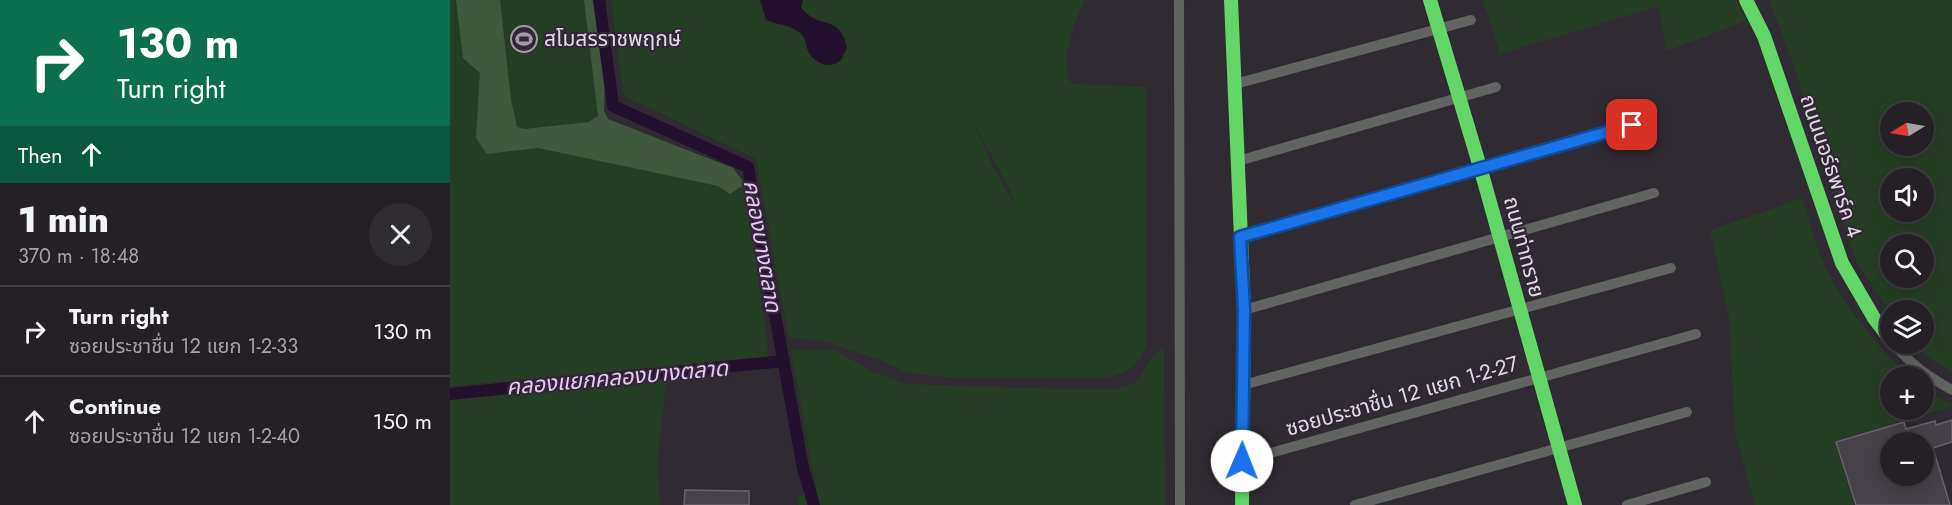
<!DOCTYPE html>
<meta charset="utf-8">
<style>
:root{--surface:#242026;--page:#302d32;--text:#f1f3f6;--muted:#a3a3a7;--line:#413e43}
body{margin:0;font-family:Jost,"Noto Sans Thai",sans-serif;background:var(--page);color:var(--text);height:100vh;display:flex;flex-direction:column;font-size:22px;white-space:nowrap}
*{box-sizing:border-box;margin:0}
p{font-size:20px;color:var(--muted)}
.icon{flex:none;width:33px;height:33px;fill:none;stroke:currentColor;stroke-width:2;stroke-linecap:round;stroke-linejoin:round}
.map{position:relative;flex:1;overflow:hidden}
.side{display:flex;flex-direction:column;background:var(--surface);width:450px}
.side>*{flex:none}
.guide{background:#0b6e4f;color:#fff;overflow:hidden}
.needle{width:39px;rotate:259deg}
.fabs{position:absolute;left:1430px;top:102px;display:grid;gap:12px}
.fabs a{display:grid;place-items:center;width:54px;height:54px;border-radius:50%;background:var(--surface);box-shadow:0 3px 15px #0003,0 0 0 2px var(--line);font-size:30px}
.pin{position:absolute;display:grid;place-items:center;width:51px;height:51px;color:#fff;margin:-26px;border-radius:12px;box-shadow:0 3px 9px #0006}
.me{position:absolute;width:66px;margin:-33px;rotate:1deg;stroke-linejoin:round;filter:drop-shadow(0 0 4px #0008)}
.turn{display:flex;align-items:center;gap:21px;height:126px;padding:0 18px;font-size:27px}
.turn .icon{width:78px;height:78px;stroke-width:2.5}
.turn b{display:block;font-size:42px;line-height:51px}
.then{display:flex;align-items:center;height:57px;padding:0 18px;background:#0003;gap:12px;font-size:22px}
.round{display:grid;place-items:center;flex:none;width:63px;height:63px;border-radius:32px;background:var(--page)}
.summary{display:flex;align-items:center;justify-content:space-between;height:102px;padding:0 18px}
h1{font-size:36px;font-weight:800;line-height:45px}
ul{padding:0;list-style:none}
li{display:flex;align-items:center;gap:18px;height:90px;padding:0 18px;border-top:2px solid var(--line)}
li div{flex:1}
li b{display:block;font-size:22px}
li em{font-style:normal}
main{display:flex;flex:1;min-height:0}
.map>svg:first-child{display:block}
</style>
<main>
<section class="side">
<div class="guide">
<div class="turn"><svg class="icon" aria-label="right" viewBox="0 0 24 24"><path d="M7 20v-9h11M14 6l5 5-5 5"/></svg><div><b>130 m</b>Turn right</div></div>
<div class="then">Then<svg class="icon" aria-label="ahead" viewBox="0 0 24 24"><path d="M12 20V5M6 11l6-6 6 6"/></svg></div>
</div>
<div class="summary"><div><h1>1 min</h1><p>370 m · 18:48</p></div><a class="round"><svg class="icon" aria-label="close" viewBox="0 0 24 24"><path d="M6 6l12 12M18 6L6 18"/></svg></a></div>
<ul>
<li><svg class="icon" aria-label="right" viewBox="0 0 24 24"><path d="M7 20v-9h11M14 6l5 5-5 5"/></svg><div><b>Turn right</b><p>ซอยประชาชื่น 12 แยก 1-2-33</p></div><em>130 m</em></li>
<li><svg class="icon" aria-label="ahead" viewBox="0 0 24 24"><path d="M12 20V5M6 11l6-6 6 6"/></svg><div><b>Continue</b><p>ซอยประชาชื่น 12 แยก 1-2-40</p></div><em>150 m</em></li>
</ul>
</section>
<div class="map">
<svg width="1502" height="505" viewBox="0 0 1502 505">
<rect width="100%" height="100%" fill="#302a32"/>
<g fill="#263d25" fill-rule="evenodd">
<polygon points="0,0 143,0 155,77 154,111 158,119 38,154 88,148 268,186 280,193 295,184 317,340 318,358 0,386"/>
<path d="M161 0H635C625 21 608 63 622 84L696 87V347C689 366 675 374 655 378H506L458 373 430 360 370 340 339 338 306 159 174 96ZM522 119 561 192 566 207 542 165Z"/>
<polygon points="1033,0 1286,0 1296,21 1217,51 1209,6 1050,54"/>
<path d="M1319 0H1502V372L1472 353 1465 344H1473V310H1440V312L1406 261 1374 167 1346 72ZM1440 112H1473V146H1440ZM1440 178H1473V212H1440ZM1440 244H1473V278H1440Z"/>
<path d="M1353 198C1361 225 1367 253 1381 278 1400 313 1430 348 1458 376H1440V410H1473V388L1502 405V407L1385 441 1404 505H1305L1285 431 1279 318 1260 230Z"/>
<polygon points="714,346 715,505 349,505 347,495 367,494 341,350 386,350 420,371 456,384 610,389 667,389 687,382 701,359"/>
<polygon points="217,376 207,462 210,505 0,505 0,396"/>
</g>
<polygon fill="#40593e" points="6,0 50,0 61,100 67,127 75,129 139,122 148,116 134,0 143,0 155,74 154,111 158,119 283,168 295,184 280,194 268,186 88,148 37,154 26,138 30,73 13,58"/>
<path fill="#23102c" d="M310 0H353L351 7C368 31 390 12 397 48 395 51 393 58 390 61 379 70 364 63 358 51 355 43 356 36 347 31 338 24 326 25 316 20Z"/>
<g fill="none" stroke-linecap="round" stroke-linejoin="round">
<g stroke="#23102c" stroke-width="12">
<polyline points="149,0 163,106 298,167 353,468 364,505"/>
<polyline points="0,394 334,361"/>
</g>
</g>
<g fill="#474249" stroke="#68636a" stroke-width="1.5" fill-rule="evenodd">
<path d="M1502 420V442L1483 448 1500 505H1406L1386 442 1454 422 1456 429 1485 421 1486 425ZM1440 442H1473L1475 461 1480 476H1440Z"/>
<polygon points="235,490 299,491 299,505 234,505"/>
</g>
<g fill="none" stroke-linecap="round" stroke-linejoin="round">
<g stroke="#626462" stroke-width="10">
<polyline points="729,0 730,505"/>
<polyline points="785,84 1021,20"/>
<polyline points="788,161 1046,87"/>
<polyline points="790,237 1182,125"/>
<polyline points="794,310 1204,193"/>
<path d="M1444 344C1460 364 1479 377 1502 390"/>
<polyline points="793,385 1221,268"/>
<polyline points="792,461 1246,334"/>
<polyline points="905,505 1237,412"/>
<polyline points="1177,505 1256,482"/>
</g>
<g stroke="#63d668" stroke-width="14">
<polyline points="781,0 794,310 792,505"/>
<polyline points="980,0 1030,167 1125,505"/>
<polyline points="1296,0 1314,36 1392,263 1424,318 1440,339"/>
</g>
</g>
<g fill="none" stroke-linecap="round" stroke-linejoin="round">
<defs>
<polyline id="route" points="792,461 794,310 790,237 1182,125"/>
</defs>
<use href="#route" stroke="#114b97" stroke-width="15"/>
<use href="#route" stroke="#1a73e8" stroke-width="10"/>
</g>
<defs>
<symbol id="stadium-ring" viewBox="-11 -11 22 22"><circle r="9.5" fill="#312736" stroke="#a29ca6" stroke-width="1.5"/><path d="M0-5a6.5 5 0 1 0 0 10a6.5 5 0 1 0 0-10ZM-3.5-1.8h7v3.6h-7Z" fill="#a29ca6"/></symbol>
</defs>
<g fill-rule="evenodd">
<use href="#stadium-ring" x="59" y="24" width="30" height="30"/>
</g>
<g text-anchor="middle" stroke-width="4.5" stroke-linejoin="round" paint-order="stroke">
<g font-size="21" fill="#e0dae4" stroke="#312736" text-anchor="start">
<text x="94" y="46">สโมสรราชพฤกษ์</text>
</g>
<g font-size="21" fill="#e0dae4" stroke="#312736">
<text transform="translate(1381 166) rotate(71)" y="7">ถนนนอร์ธพาร์ค 4</text>
<text transform="translate(1074 247) rotate(75)" y="7">ถนนท่าทราย</text>
<text transform="translate(952 396) rotate(-16)" y="7">ซอยประชาชื่น 12 แยก 1-2-27</text>
</g>
<g font-size="22" font-style="italic" fill="#e8c7f7" stroke="#312736">
<text transform="translate(313 246) rotate(80)" y="8">คลองบางตลาด</text>
<text transform="translate(167 377) rotate(-5)" y="8">คลองแยกคลองบางตลาด</text>
</g>
</g>
</svg>
<div class="fabs">
<a><svg class="needle" viewBox="-14 -14 28 28"><path d="M0-13l5 13h-10z" fill="#e53935"/><path d="M0 13l5-13h-10z" fill="#a3a3a7"/></svg></a>
<a><svg class="icon" aria-label="sound" viewBox="0 0 24 24"><path d="M4 9h4l5-4v14l-5-4H4zM17 9q2 3 0 6"/></svg></a>
<a><svg class="icon" aria-label="search" viewBox="0 0 24 24"><circle cx="10" cy="10" r="6"/><path d="M15 15l6 6"/></svg></a>
<a><svg class="icon" aria-label="layers" viewBox="0 0 24 24"><path d="M12 4l9 5-9 5-9-5zM3 14l9 5 9-5"/></svg></a>
<a>+</a>
<a>−</a>
</div>
<div class="pin" style="left:1182px;top:125px;background:#d93025"><svg class="icon" aria-label="arrive" viewBox="0 0 24 24"><path d="M6 21V4h12l-3 4 3 4H6"/></svg></div>
<svg class="me" style="left:792px;top:461px" viewBox="-20 -20 40 40"><circle r="19" fill="#fff"/><path d="M0-13L10 11 0 6-10 11z" fill="#1a73e8"/></svg>
</div>
</main>
